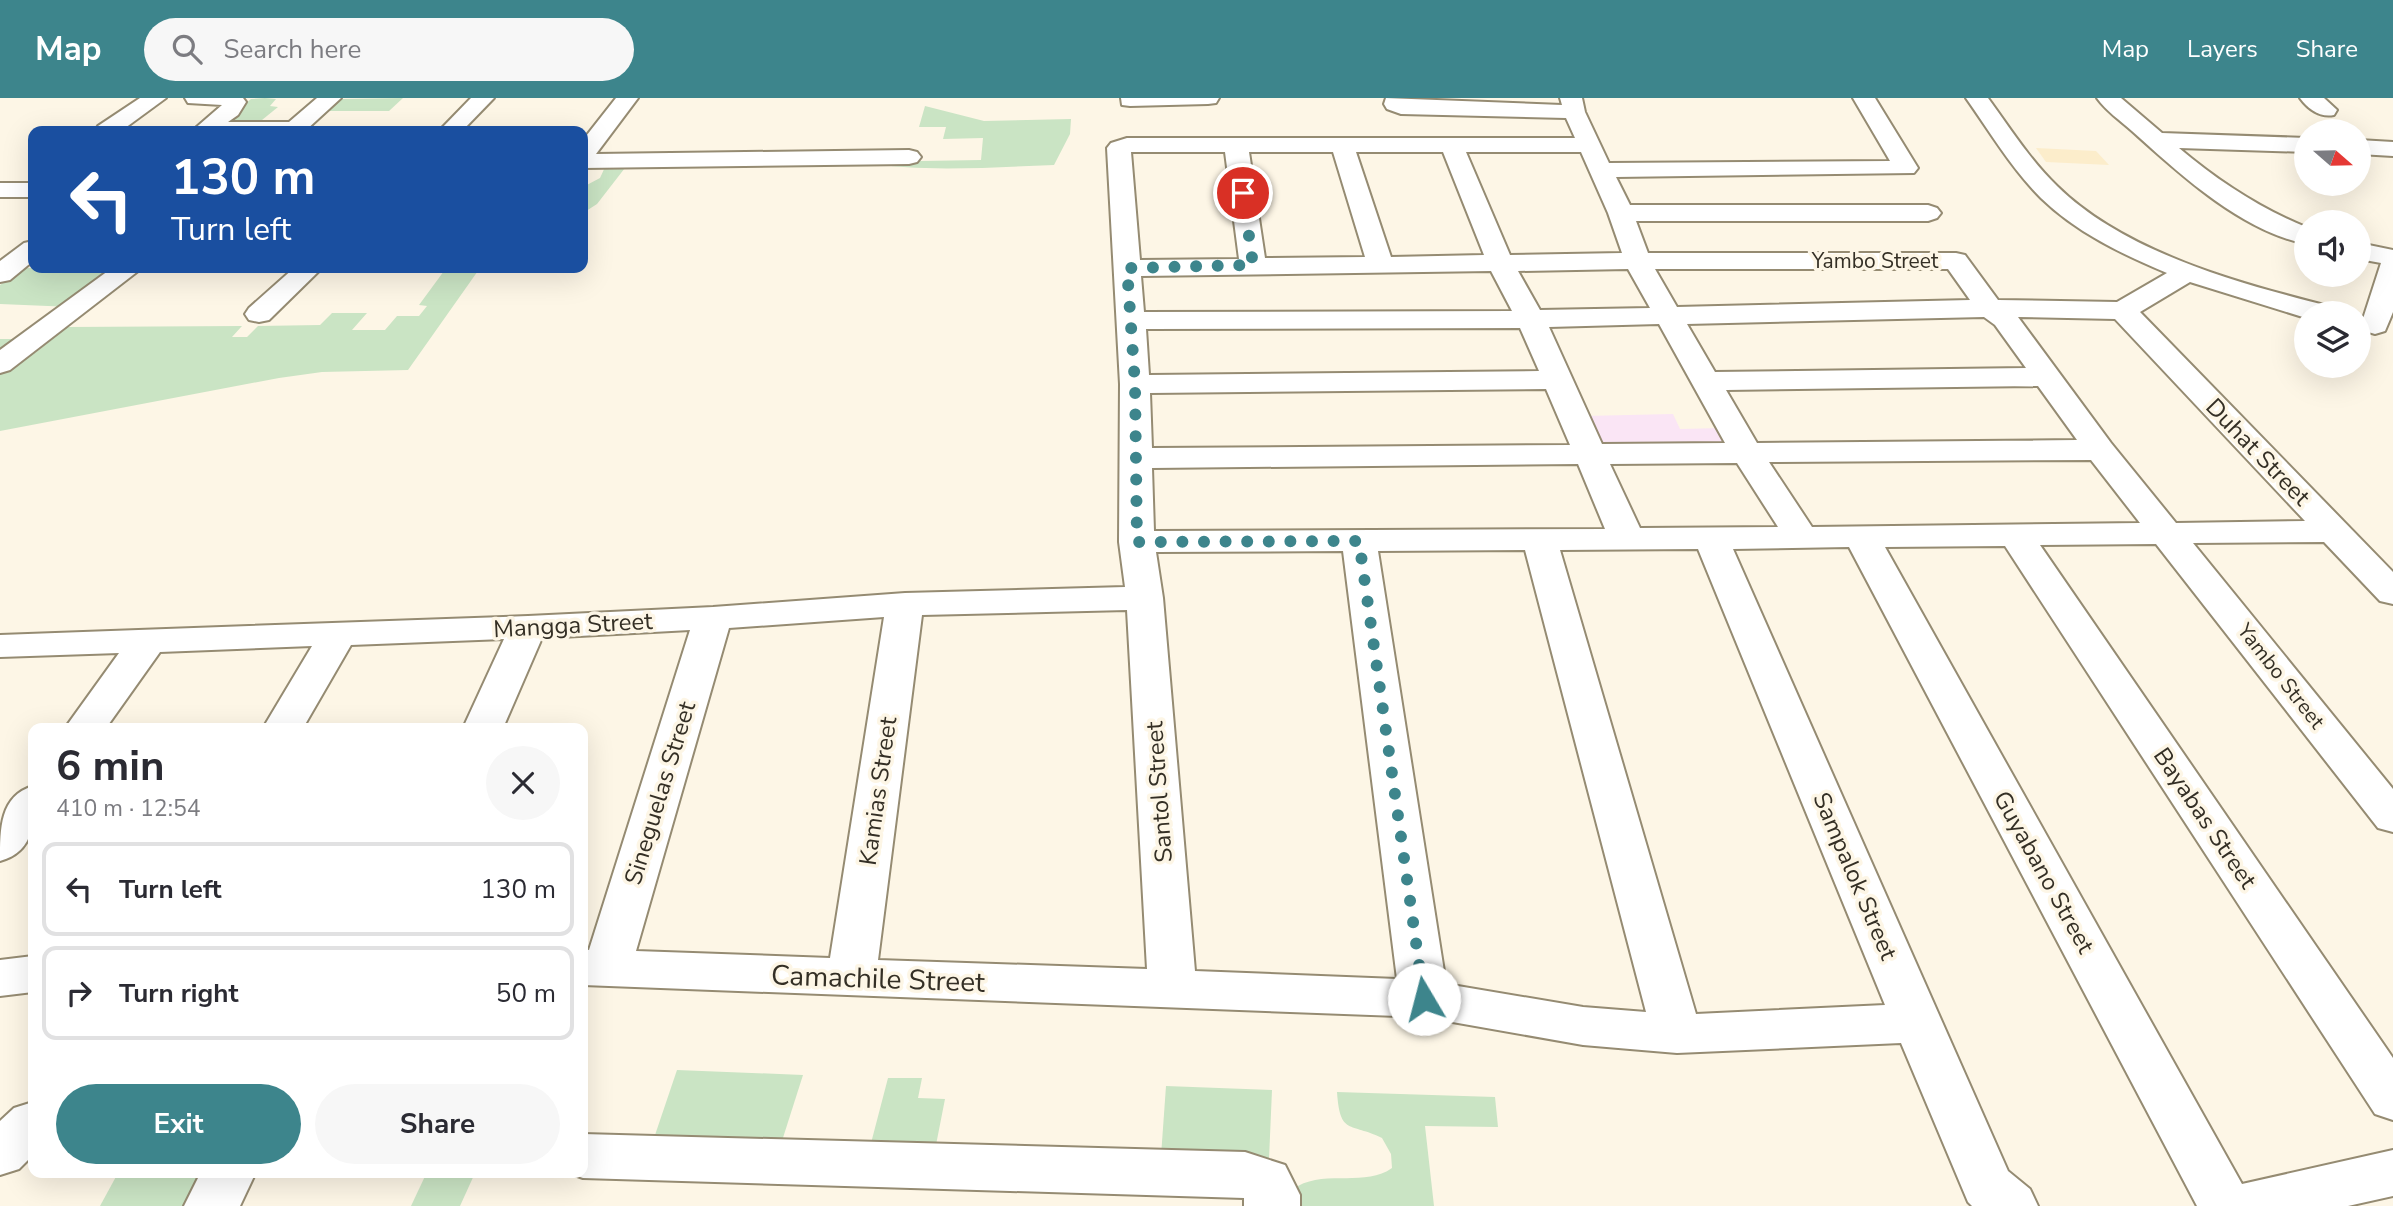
<!DOCTYPE html>
<meta charset="utf-8">
<style>
:root{--surface:#fff;--page:#f7f7f7;--text:#2b2b33;--muted:#7c7c81;--line:#e1e1e2;--accent:#3d858c}
body{margin:0;font-family:"Nunito Sans",sans-serif;background:var(--page);color:var(--text);height:100vh;display:flex;flex-direction:column;font-size:26px;white-space:nowrap}
*{box-sizing:border-box;margin:0}
p{font-size:23px;color:var(--muted)}
.icon{flex:none;width:38px;height:38px;fill:none;stroke:currentColor;stroke-width:2;stroke-linecap:round;stroke-linejoin:round}
.map{position:relative;flex:1;overflow:hidden}
.panel{position:absolute;left:28px;top:625px;width:560px;height:455px;display:flex;flex-direction:column;background:var(--surface);border-radius:14px;box-shadow:0 7px 28px #0002}
.panel>*{flex:none}
.hud{position:absolute;left:28px;top:28px;width:560px;height:147px;border-radius:14px;box-shadow:0 7px 28px #0002;background:#1a4fa0;color:#fff;overflow:hidden}
.needle{width:46px;rotate:110deg}
.buttons{position:absolute;left:2294px;top:21px;display:grid;gap:14px}
.buttons a{display:grid;place-items:center;width:77px;height:77px;border-radius:50%;background:var(--surface);box-shadow:0 7px 28px #0002;font-size:35px}
.pin{position:absolute;display:grid;place-items:center;width:60px;height:60px;color:#fff;margin:-30px;border:4px solid #fff;border-radius:50%;box-shadow:0 2px 7px #0007}
.me{position:absolute;width:77px;margin:-38px;rotate:352deg;stroke-linejoin:round;filter:drop-shadow(0 0 5px #0008)}
.turn{display:flex;align-items:center;gap:24px;height:147px;padding:0 28px;font-size:32px}
.turn .icon{width:91px;height:91px;stroke-width:2.5}
.turn b{display:block;font-size:49px;line-height:60px}
.round{display:grid;place-items:center;flex:none;width:74px;height:74px;border-radius:37px;background:var(--page)}
.overview{display:flex;align-items:center;justify-content:space-between;height:119px;padding:0 28px}
h1{font-size:42px;font-weight:700;line-height:52px}
.primary-button{display:flex;gap:14px;margin-top:auto;padding:14px 28px}
.primary-button a{flex:1;height:80px;border-radius:42px;background:var(--accent);color:#fff;font-size:28px;font-weight:700;line-height:80px;text-align:center}
.primary-button a+a{background:var(--page);color:var(--text)}
ul{padding:0;list-style:none}
li{display:flex;align-items:center;gap:21px;height:94px;margin:0 14px 10px;padding:0 14px;border:4px solid var(--line);border-radius:14px}
li div{flex:1}
li b{display:block;font-size:26px}
li em{font-style:normal}
header{display:flex;align-items:center;gap:42px;box-sizing:border-box;height:98px;padding:0 35px;background:var(--accent);color:#fff}
header strong{font-size:33px}
nav{display:flex;gap:38px;margin-inline-start:auto;font-size:24px}
.search{width:490px;height:63px;background:var(--page);display:flex;align-items:center;gap:18px;box-sizing:border-box;padding:0 24px;border-radius:38px;color:var(--muted);font-size:26px}
.map>svg:first-child{display:block}
</style>
<header>
<strong>Map</strong>
<div class="search"><svg class="icon" aria-label="search" viewBox="0 0 24 24"><circle cx="10" cy="10" r="6"/><path d="M15 15l6 6"/></svg>Search here</div>
<nav><a>Map</a><a>Layers</a><a>Share</a></nav>
</header>
<div class="map">
<svg width="2393" height="1108" viewBox="0 0 2393 1108">
<rect width="100%" height="100%" fill="#fdf6e6"/>
<polygon fill="#fcedcb" points="2036,50 2096,53 2109,67 2046,64"/>
<polygon fill="#fae5f5" points="1673,316 1680,331 1721,330 1726,346 1602,347 1584,318"/>
<g fill="#cae4c4">
<polygon points="265,0 276,1 270,8 278,9 262,22 240,23 232,28 224,23 251,1"/>
<polygon points="403,0 389,13 327,13 342,1"/>
<path d="M925 8 984 23 1071 21 1070 36 1054 67C989 69 925 75 861 64L981 62 983 40 943 41 946 29H919Z"/>
<polygon points="628,66 597,106 583,115 583,89 600,80 606,67"/>
<polygon points="22,170 120,170 72,209 0,206 0,187"/>
<polygon points="456,170 480,170 408,272 322,274 279,280 0,333 0,241 29,241 12,255 35,255 67,229 242,228 232,239 247,239 258,228 320,227 332,215 367,215 352,232 385,232 397,218 419,218 427,208 419,207 444,173 453,173"/>
<polygon points="677,972 803,977 781,1046 654,1040"/>
<polygon points="888,980 922,980 918,1000 945,1001 935,1052 870,1049"/>
<polygon points="1166,988 1272,992 1269,1061 1161,1058"/>
<path d="M1337 994 1495 999 1498 1029 1425 1028 1434 1108H1291L1298 1088C1327 1072 1366 1089 1392 1070L1391 1056 1382 1040C1350 1024 1340 1038 1337 994Z"/>
<polygon points="427,1074 475,1074 475,1075 460,1108 411,1108"/>
<polygon points="118,1075 208,1075 192,1108 100,1108"/>
</g>
<g fill="none" stroke-linecap="round" stroke-linejoin="round">
<defs>
<g id="street">
<polygon points="140,0 166,0 121,33 95,33 98,28"/>
<polygon points="185,0 243,0 246,4 238,17 228,24 289,24 317,0 341,0 305,33 192,33 222,7 188,5"/>
<polygon points="471,0 494,0 462,33 439,33"/>
<polygon points="616,0 638,0 596,56 909,52 917,54 921,59 917,64 909,66 583,70 583,42"/>
<polygon points="1121,0 1219,0 1216,5 1208,6 1130,8 1122,7"/>
<path d="M1386 0 1562 7 1560 0H1582L1585 14 1609 65 1890 63 1853 0H1875L1918 70 1914 75 1616 79 1630 107H1928L1937 110 1941 115 1937 120 1928 123H1636L1648 155H1956L1965 157 1998 202 2117 204 2167 175C2122 156 2077 135 2041 100 2012 71 1990 34 1966 0H1988C2010 30 2030 62 2057 88 2125 155 2241 186 2332 209L2336 215H2306V220L2190 184 2140 214 2393 474V506L2380 503 2324 444 2193 445 2393 691V734L2378 730 2156 446 2040 447 2393 960V1022L2375 1016 2005 448 1885 449 2242 1086 2393 1052V1098L2348 1108H2197L1849 449 1733 451 2008 1073 2030 1091 2038 1108H1972L1968 1104 1901 945 1677 955 1583 947 1424 919 583 887V851L589 852 690 532 542 540 503 630H463L504 541 351 547 303 630H263L312 548 160 554 106 630H65L119 555 0 559V537L528 518 713 509 905 495 1125 489 1119 444 1120 286 1107 50 1111 45 1127 40H1575L1566 20 1401 16 1387 11 1384 6ZM1131 54H1225L1239 161 1140 162ZM1249 54H1333L1365 159 1265 160ZM1356 54H1443L1484 157 1391 159ZM1466 54H1581L1608 115 1622 155 1510 157ZM1628 171 1650 210 1540 212 1518 173ZM1655 171H1948L1970 202 1677 209ZM1491 173 1512 213 1144 214 1141 178ZM1984 219 1995 227 2026 270 1715 274 1687 226ZM2018 219 2115 221 2305 423 2176 425 2111 345ZM1659 226 1725 345 1602 346 1549 229ZM1520 230 1539 273 1149 277 1146 231ZM2038 288 2077 342 1757 345 1726 292ZM1546 291 1570 347 1152 350 1150 295ZM2091 362 2140 425 1812 429 1769 364ZM1737 365 1778 429 1640 430 1610 366ZM1578 366 1605 431 1154 433 1152 370ZM1698 451 1885 907 1696 916 1560 452ZM1525 452 1646 914 1583 909 1446 886 1378 453ZM1343 453 1397 881 1195 873 1163 500 1156 454ZM1127 512 1147 871 878 862 922 517ZM884 519 830 860 636 853 729 530Z"/>
<path d="M2097 0H2121L2162 35 2306 40V54L2179 50C2217 82 2259 110 2306 129V146C2240 132 2181 77 2132 33 2121 23 2106 13 2097 0Z"/>
<path d="M2300 0H2324L2337 12 2334 17C2320 20 2308 11 2300 0Z"/>
<polygon points="2359,42 2393,44 2393,58 2359,56"/>
<rect x="0" y="85" width="33" height="14"/>
<polygon points="33,143 33,163 10,182 0,184 0,163 24,145"/>
<polygon points="2359,145 2393,152 2393,214 2385,233 2375,236 2365,233 2361,227 2381,165 2359,161"/>
<polygon points="112,170 142,170 10,272 0,275 0,252"/>
<polygon points="294,170 322,170 269,222 259,224 249,222 245,216 249,210"/>
<path d="M33 688C34 720 37 753 0 763 0 730 0 698 33 688Z"/>
<polygon points="33,858 33,894 0,898 0,862"/>
<polygon points="33,1004 33,1057 19,1071 0,1077 0,1023 14,1010"/>
<polygon points="583,1036 1245,1054 1285,1067 1300,1097 1300,1108 1244,1108 1244,1100 583,1080 566,1074 583,1074"/>
<polygon points="201,1074 256,1074 240,1108 184,1108"/>
</g>
</defs>
<use href="#street" stroke="#958b72" stroke-width="4"/>
<use href="#street" fill="#fff" fill-rule="evenodd"/>
</g>
<g fill="none" stroke-linecap="round" stroke-linejoin="round">
<polyline stroke="#3d858c" stroke-width="12" stroke-dasharray="0 21.6" points="1243,95 1253,167 1127,170 1135,286 1137,444 1359,443 1424,901"/>
</g>
<g text-anchor="middle" stroke-width="7" stroke-linejoin="round" paint-order="stroke">
<g font-size="21" fill="#342f25" stroke="#fdf6e6">
<text x="1875" y="170">Yambo Street</text>
<text transform="translate(2281 578) rotate(52)" y="7">Yambo Street</text>
</g>
<g font-size="24" fill="#342f25" stroke="#fdf6e6">
<text transform="translate(2258 354) rotate(46)" y="8">Duhat Street</text>
<text transform="translate(573 527) rotate(-3)" y="8">Mangga Street</text>
<text transform="translate(878 693) rotate(-82)" y="8">Kamias Street</text>
<text transform="translate(1159 694) rotate(-94)" y="8">Santol Street</text>
<text transform="translate(660 695) rotate(-73)" y="8">Sineguelas Street</text>
<text transform="translate(2205 720) rotate(56)" y="8">Bayabas Street</text>
<text transform="translate(2044 774) rotate(61)" y="8">Guyabano Street</text>
<text transform="translate(1855 778) rotate(67)" y="8">Sampalok Street</text>
</g>
<g font-size="28" fill="#342f25" stroke="#fdf6e6">
<text transform="translate(878 880) rotate(2)" y="10">Camachile Street</text>
</g>
</g>
</svg>
<div class="buttons">
<a><svg class="needle" viewBox="-14 -14 28 28"><path d="M0-13l5 13h-10z" fill="#e53935"/><path d="M0 13l5-13h-10z" fill="#7c7c81"/></svg></a>
<a><svg class="icon" aria-label="sound" viewBox="0 0 24 24"><path d="M4 9h4l5-4v14l-5-4H4zM17 9q2 3 0 6"/></svg></a>
<a><svg class="icon" aria-label="layers" viewBox="0 0 24 24"><path d="M12 4l9 5-9 5-9-5zM3 14l9 5 9-5"/></svg></a>
</div>
<div class="pin" style="left:1243px;top:95px;background:#d93025"><svg class="icon" aria-label="arrive" viewBox="0 0 24 24"><path d="M6 21V4h12l-3 4 3 4H6"/></svg></div>
<svg class="me" style="left:1424px;top:901px" viewBox="-20 -20 40 40"><circle r="19" fill="#fff"/><path d="M0-13L10 11 0 6-10 11z" fill="#3d858c"/></svg>
<div class="hud">
<div class="turn"><svg class="icon" aria-label="left" viewBox="0 0 24 24"><path d="M17 20v-9H6M10 6l-5 5 5 5"/></svg><div><b>130 m</b>Turn left</div></div>
</div>
<section class="panel">
<div class="overview"><div><h1>6 min</h1><p>410 m · 12:54</p></div><a class="round"><svg class="icon" aria-label="close" viewBox="0 0 24 24"><path d="M6 6l12 12M18 6L6 18"/></svg></a></div>
<ul>
<li><svg class="icon" aria-label="left" viewBox="0 0 24 24"><path d="M17 20v-9H6M10 6l-5 5 5 5"/></svg><div><b>Turn left</b></div><em>130 m</em></li>
<li><svg class="icon" aria-label="right" viewBox="0 0 24 24"><path d="M7 20v-9h11M14 6l5 5-5 5"/></svg><div><b>Turn right</b></div><em>50 m</em></li>
</ul>
<div class="primary-button"><a>Exit</a><a>Share</a></div>
</section>
</div>
